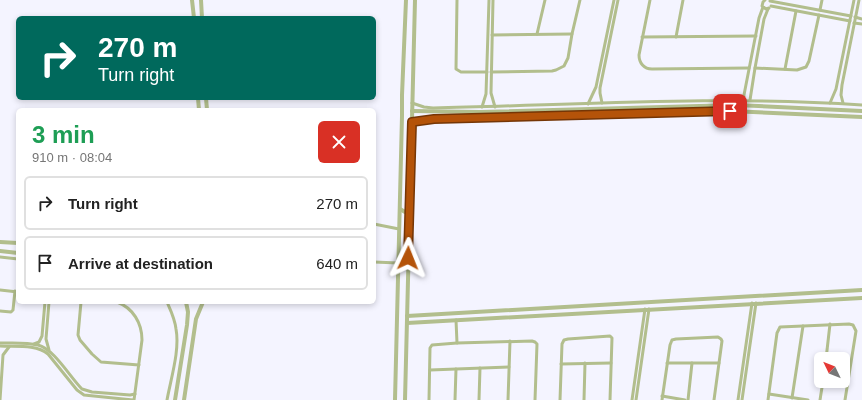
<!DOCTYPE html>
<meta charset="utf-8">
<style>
:root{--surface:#fff;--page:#f2f2f2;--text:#222;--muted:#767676;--line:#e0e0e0}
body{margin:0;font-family:Arial,sans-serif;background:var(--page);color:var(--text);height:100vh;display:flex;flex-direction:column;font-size:15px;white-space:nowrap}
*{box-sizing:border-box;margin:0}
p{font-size:13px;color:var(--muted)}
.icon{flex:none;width:22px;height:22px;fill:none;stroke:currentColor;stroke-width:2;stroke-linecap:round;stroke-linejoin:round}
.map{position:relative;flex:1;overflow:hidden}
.drawer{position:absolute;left:16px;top:108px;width:360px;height:196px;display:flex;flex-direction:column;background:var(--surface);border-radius:6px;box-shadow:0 2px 6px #0003}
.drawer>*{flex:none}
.banner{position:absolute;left:16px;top:16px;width:360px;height:84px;border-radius:6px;box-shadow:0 2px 6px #0003;background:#00695c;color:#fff;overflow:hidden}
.needle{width:26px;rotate:313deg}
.controls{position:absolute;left:814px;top:352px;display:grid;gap:8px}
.controls a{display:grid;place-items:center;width:36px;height:36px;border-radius:6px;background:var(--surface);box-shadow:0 2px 6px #0003;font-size:20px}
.pin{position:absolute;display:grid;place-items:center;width:34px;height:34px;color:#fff;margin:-17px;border-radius:8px;box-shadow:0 2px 6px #0006}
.me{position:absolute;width:44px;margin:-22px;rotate:2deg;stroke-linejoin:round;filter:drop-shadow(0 0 3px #0008)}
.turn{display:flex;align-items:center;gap:14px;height:84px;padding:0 16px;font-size:18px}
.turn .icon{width:52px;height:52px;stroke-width:2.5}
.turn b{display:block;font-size:28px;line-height:34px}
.round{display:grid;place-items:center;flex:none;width:42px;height:42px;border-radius:6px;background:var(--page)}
.summary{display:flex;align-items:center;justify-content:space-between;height:68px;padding:0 16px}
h1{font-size:24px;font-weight:700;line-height:30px;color:#1e9e55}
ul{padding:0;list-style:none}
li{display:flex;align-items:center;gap:12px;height:54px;margin:0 8px 6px;padding:0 8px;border:2px solid var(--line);border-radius:6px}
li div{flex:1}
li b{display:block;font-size:15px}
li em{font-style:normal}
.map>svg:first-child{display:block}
</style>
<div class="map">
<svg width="862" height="400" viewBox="0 0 862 400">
<rect width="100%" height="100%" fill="#f4f4ff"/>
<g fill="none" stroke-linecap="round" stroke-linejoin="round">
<g stroke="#b2be8d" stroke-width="3">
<polyline points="457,0 456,69 461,72 487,72"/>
<polyline points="493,0 491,93 495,107"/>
<path d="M650 0 639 55C639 63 644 69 652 69L749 68"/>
<polyline points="765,0 763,2 762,6 766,9 769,8"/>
<polyline points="770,1 851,16"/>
<polyline points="771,6 850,21"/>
<polyline points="820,10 822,0"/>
<polyline points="855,17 862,19"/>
<polyline points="854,23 862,24"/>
<polyline points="537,34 545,0"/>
<polyline points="492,35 572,34"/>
<polyline points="642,37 756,36"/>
<polyline points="676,37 683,0"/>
<polyline points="755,68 797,70 806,67 809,61 819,15"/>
<polyline points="785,69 796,11"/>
<polyline points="491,72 552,71 556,70 564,66 568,58 572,34 580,0"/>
<polyline points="743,100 759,18 763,7"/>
<polyline points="750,100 755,68 764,19 768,9"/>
<path d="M412 103 424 107 433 108C576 105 719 95 862 105"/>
<polyline points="602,103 600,93 600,88 618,0"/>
<polyline points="830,103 836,89 854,0"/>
<polyline points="843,103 841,95 842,85 859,0"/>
<polyline points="588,104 596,87 614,0"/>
<polyline points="482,107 486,94 489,0"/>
<polyline points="374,224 399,229"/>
<polyline points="0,257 18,259"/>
<polyline points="374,262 398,263"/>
<polyline points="0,290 18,292"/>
<polyline points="49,302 46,339 49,350"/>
<polyline points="81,302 78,335 80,340 92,354 101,362 139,365"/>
<path d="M117 302C133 308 142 323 142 340L134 400"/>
<path d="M167 302C171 311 175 319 176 329 180 350 171 378 167 400"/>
<polyline points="0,311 11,312 13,310 15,291"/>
<polyline points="456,320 457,343"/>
<path d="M0 343C12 343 26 342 38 345 54 349 70 377 82 389L92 392 130 395 135 394"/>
<polyline points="34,344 39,342 42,336 45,302"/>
<path d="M0 346C15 347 36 344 48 354L77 390 84 395 133 400"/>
<polyline points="826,359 830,324"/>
<polyline points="667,363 719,363"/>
<polyline points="561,364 611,363"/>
<polyline points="430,370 509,367"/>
<polyline points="769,394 808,400"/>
<polyline points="662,396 685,400"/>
<polyline points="792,398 803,326"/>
<polyline points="0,400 3,355 9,347"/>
<polyline points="429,400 430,348 432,345 457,343 532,341 535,342 537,344 535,400"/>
<polyline points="455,400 456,369"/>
<polyline points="479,400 480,368"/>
<polyline points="508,400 510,341"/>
<polyline points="560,400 562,344 564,340 568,339 610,336 612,338 610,400"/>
<polyline points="584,400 585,363"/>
<polyline points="632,400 645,309"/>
<polyline points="636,400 649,309"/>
<polyline points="662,400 670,345 672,340 676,339 718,337 721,339 722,341 714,400"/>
<polyline points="688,400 692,363"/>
<polyline points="738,400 752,303"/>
<polyline points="742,400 756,303"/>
<polyline points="768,400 777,333 780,327 849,324 853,325 856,331 845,400"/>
<polyline points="820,400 823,381"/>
</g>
<g stroke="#b2be8d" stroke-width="4">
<polyline points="192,0 194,18"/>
<polyline points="201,0 202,18"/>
<polyline points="198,98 199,110"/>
<polyline points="206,98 207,110"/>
<polyline points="412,111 480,112 736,105 862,111"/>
<polyline points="412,122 434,119 730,111 862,117"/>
<polyline points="400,209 405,212 410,209"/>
<polyline points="0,242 18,243"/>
<polyline points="0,251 18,253"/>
<polyline points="407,316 862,290"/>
<polyline points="407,323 862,298"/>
<polyline points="175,400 187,325 188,312 186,302"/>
<polyline points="184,400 196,319 203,302"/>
<polyline points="395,400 402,116 402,95 406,0"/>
<polyline points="405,400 415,0"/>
</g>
</g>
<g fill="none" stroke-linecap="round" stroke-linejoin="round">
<defs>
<polyline id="route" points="408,258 412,122 434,119 730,111"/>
</defs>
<use href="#route" stroke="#753606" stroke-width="10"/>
<use href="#route" stroke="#b45309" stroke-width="7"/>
</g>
</svg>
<div class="controls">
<a><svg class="needle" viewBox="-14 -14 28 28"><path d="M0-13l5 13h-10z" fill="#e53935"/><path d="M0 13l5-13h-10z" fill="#767676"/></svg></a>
</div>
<div class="pin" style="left:730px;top:111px;background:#d93025"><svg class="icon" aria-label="arrive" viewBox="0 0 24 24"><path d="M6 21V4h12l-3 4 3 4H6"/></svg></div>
<svg class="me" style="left:408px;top:258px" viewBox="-20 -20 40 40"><path d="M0-17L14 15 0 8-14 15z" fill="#b45309" stroke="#fff" stroke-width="4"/></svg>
<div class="banner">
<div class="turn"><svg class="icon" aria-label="right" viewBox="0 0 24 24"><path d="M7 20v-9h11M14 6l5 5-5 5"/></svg><div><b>270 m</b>Turn right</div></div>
</div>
<section class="drawer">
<div class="summary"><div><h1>3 min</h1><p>910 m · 08:04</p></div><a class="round" style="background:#d93025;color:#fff"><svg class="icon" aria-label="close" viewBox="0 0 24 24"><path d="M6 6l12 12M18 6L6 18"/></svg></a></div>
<ul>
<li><svg class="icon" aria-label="right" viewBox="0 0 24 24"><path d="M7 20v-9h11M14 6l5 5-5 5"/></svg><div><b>Turn right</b></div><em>270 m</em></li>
<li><svg class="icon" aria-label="arrive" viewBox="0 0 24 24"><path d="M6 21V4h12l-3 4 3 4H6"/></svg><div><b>Arrive at destination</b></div><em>640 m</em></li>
</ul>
</section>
</div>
